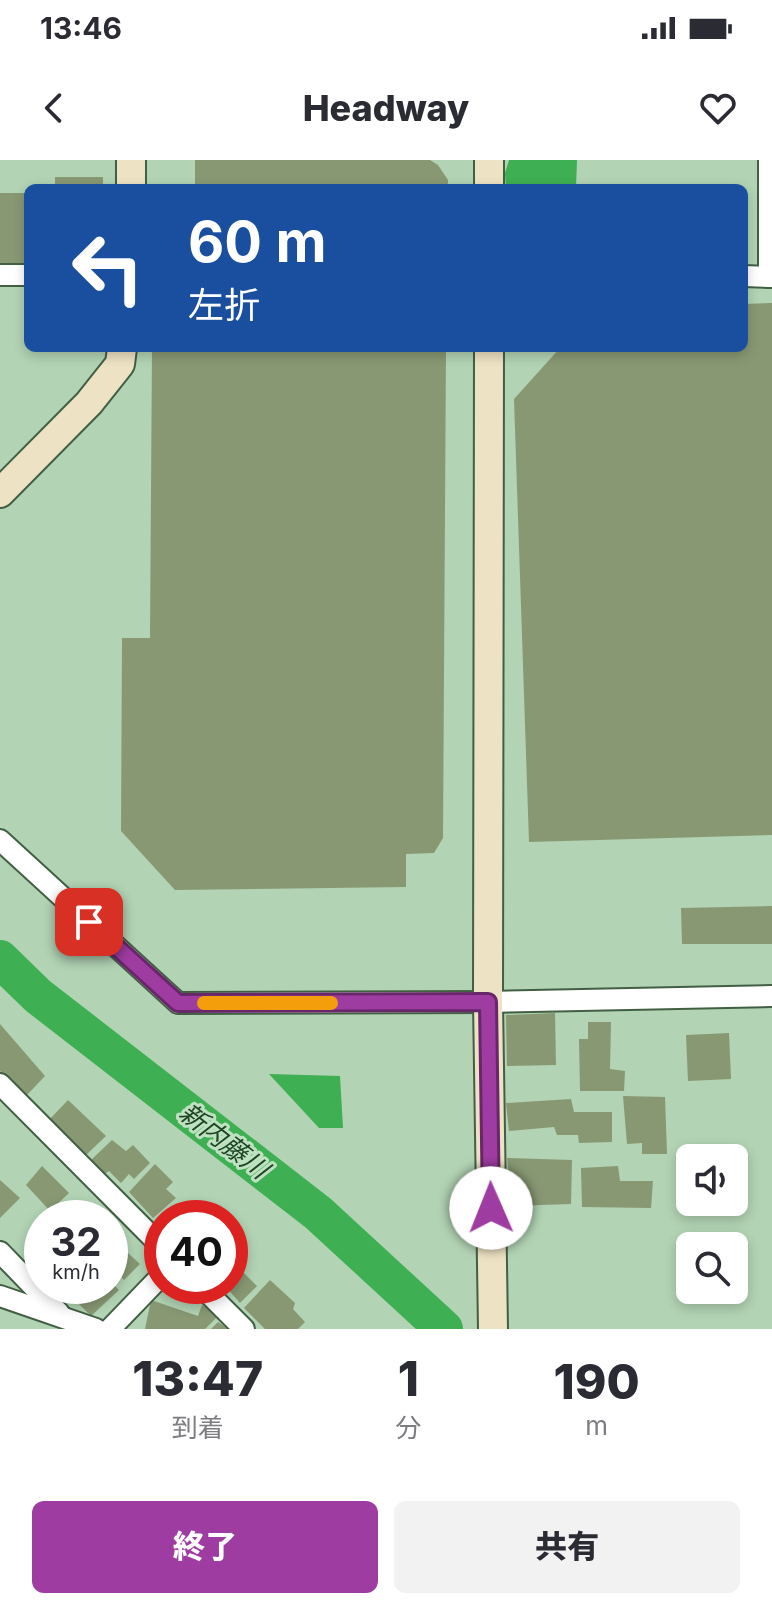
<!DOCTYPE html>
<html lang="ja">
<meta charset="utf-8">
<style>
:root{--surface:#fff;--page:#f2f2f3;--text:#2b2b33;--muted:#7c7c81;--accent:#9f3ca2}
body{margin:0;font-family:Inter,"Noto Sans JP",sans-serif;background:var(--page);color:var(--text);height:100vh;display:flex;flex-direction:column;font-size:30px;white-space:nowrap}
*{box-sizing:border-box;margin:0}
p{font-size:26px;color:var(--muted)}
.icon{flex:none;width:44px;height:44px;fill:none;stroke:currentColor;stroke-width:2;stroke-linecap:round;stroke-linejoin:round}
.map{position:relative;height:1169px;overflow:hidden}
.sheet{display:flex;flex-direction:column;background:var(--surface);flex:1}
.sheet>*{flex:none}
.top-card{position:absolute;left:24px;top:24px;width:724px;height:168px;border-radius:12px;box-shadow:0 4px 12px #0003;background:#1a4fa0;color:#fff;overflow:hidden}
.fabs{position:absolute;left:676px;top:984px;display:grid;gap:16px}
.fabs a{display:grid;place-items:center;width:72px;height:72px;border-radius:12px;background:var(--surface);box-shadow:0 4px 12px #0003;font-size:40px}
.speed{position:absolute;left:24px;top:1040px;display:flex;gap:16px;font-size:40px;font-weight:700;text-align:center}
.speed>*{display:grid;place-content:center;width:104px;height:104px;border-radius:50%;background:var(--surface);box-shadow:0 4px 12px #0003;line-height:1}
.speed small{font-size:20px;font-weight:400}
.speed .limit{border:12px solid #d22;background:#fff;color:#111}
.pin{position:absolute;display:grid;place-items:center;width:68px;height:68px;color:#fff;margin:-34px;border-radius:16px;box-shadow:0 4px 12px #0006}
.me{position:absolute;width:88px;margin:-44px;rotate:359deg;stroke-linejoin:round;filter:drop-shadow(0 0 6px #0008)}
.turn{display:flex;align-items:center;gap:28px;height:168px;padding:0 32px;font-size:36px}
.turn .icon{width:104px;height:104px;stroke-width:2.5}
.turn b{display:block;font-size:56px;line-height:68px}
.eta{display:flex;justify-content:space-evenly;align-items:center;height:136px;text-align:center}
.eta b{font-size:48px;font-weight:800;line-height:56px}
.cta{display:flex;gap:16px;margin-top:auto;padding:16px 32px}
.cta a{flex:1;height:92px;border-radius:12px;background:var(--accent);color:#fff;font-size:32px;font-weight:800;line-height:92px;text-align:center}
.cta a+a{background:var(--page);color:var(--text)}
.status{display:flex;justify-content:space-between;align-items:center;height:56px;padding:0 40px;background:var(--surface);direction:ltr}
.status svg{height:22px;fill:currentColor}
header{display:flex;justify-content:space-between;align-items:center;height:104px;padding:0 32px;background:var(--surface);font-size:36px;font-weight:800}
.map>svg:first-child{display:block}
</style>
<div class="status"><b>13:46</b><svg viewBox="0 0 49 12"><path d="M0 12V9h3v3zM5 12V6h3v6zM10 12V3h3v9zM15 12V0h3v12zM26 1h20v11H26zM47 4h2v5h-2z"/></svg></div>
<header><svg class="icon" aria-label="back" viewBox="0 0 24 24"><path d="M15 5l-7 7 7 7"/></svg>Headway<svg class="icon" aria-label="heart" viewBox="0 0 24 24"><path d="M12 20l-8-8c-3-5 5-10 8-4 3-6 11-1 8 4z"/></svg></header>
<div class="map">
<svg width="772" height="1169" viewBox="0 0 772 1169">
<rect width="100%" height="100%" fill="#b2d3b4"/>
<g fill="#3eaf52">
<polygon points="509,0 577,0 576,28 506,28 505,13"/>
<polygon points="269,914 340,916 343,968 319,968"/>
</g>
<g fill="none" stroke-linecap="round" stroke-linejoin="round">
<polyline stroke="#3eaf52" stroke-width="38" points="0,799 38,836 318,1053 444,1169"/>
</g>
<g fill="#889873">
<polygon points="195,0 430,0 438,5 448,20 448,28 195,28"/>
<rect x="55" y="17" width="48" height="11"/>
<rect x="0" y="33" width="28" height="71"/>
<polygon points="772,143 772,675 529,682 514,239 560,188 744,188 744,144"/>
<polygon points="152,188 446,188 443,678 434,693 406,694 406,727 175,730 121,671 122,478 150,478"/>
<polygon points="772,746 772,784 682,784 681,748"/>
<polygon points="555,853 556,905 507,906 506,855"/>
<polygon points="588,862 611,862 610,909 625,911 624,931 580,931 579,879 588,879"/>
<polygon points="0,864 45,916 26,936 0,911"/>
<polygon points="729,873 731,919 688,921 686,875"/>
<polygon points="623,936 665,937 667,994 642,994 642,983 627,984"/>
<polygon points="571,939 574,952 612,952 612,982 579,983 578,975 557,975 554,967 509,971 506,943"/>
<polygon points="68,940 106,976 86,995 49,960"/>
<polygon points="112,980 126,991 133,985 150,1003 134,1019 129,1014 121,1023 109,1011 103,1015 90,1001"/>
<polygon points="507,998 572,1000 571,1044 512,1046"/>
<polygon points="155,1004 173,1022 166,1029 176,1038 153,1058 129,1032"/>
<polygon points="42,1006 69,1033 50,1051 26,1025"/>
<polygon points="618,1006 620,1021 653,1021 651,1048 582,1047 581,1008"/>
<polygon points="0,1020 20,1038 0,1058"/>
<polygon points="178,1043 192,1058 164,1058"/>
<polygon points="79,1047 90,1058 65,1058"/>
<polygon points="42,1083 42,1116 25,1100"/>
<polygon points="117,1083 140,1104 124,1120 110,1106 110,1090"/>
<polygon points="238,1107 257,1126 240,1143 225,1126 230,1126 230,1116"/>
<polygon points="270,1120 295,1143 293,1149 305,1162 298,1169 265,1169 244,1148"/>
<polygon points="110,1121 119,1130 91,1156 66,1131 71,1126 110,1126"/>
<polygon points="151,1140 198,1156 202,1145 219,1155 205,1169 145,1169"/>
<polygon points="218,1162 228,1169 211,1169"/>
</g>
<g fill="none" stroke-linecap="round" stroke-linejoin="round">
<defs>
<g id="street">
<polyline points="769,0 769,117"/>
<polyline points="0,115 28,115"/>
<polyline points="744,116 772,117"/>
<polyline points="0,680 178,843 488,842 772,836"/>
<polyline points="0,924 162,1087"/>
<polyline points="0,1092 59,1153"/>
<polyline points="201,1126 244,1169"/>
<polyline points="0,1136 96,1169"/>
<polyline points="110,1169 162,1115"/>
</g>
<g id="secondary">
<polyline points="131,0 131,28"/>
<polyline points="489,0 489,28"/>
<polyline points="489,188 488,842 493,1169"/>
<polyline points="0,333 89,243 120,204 122,188"/>
</g>
</defs>
<use href="#street" stroke="#425f44" stroke-width="24"/>
<use href="#secondary" stroke="#425f44" stroke-width="32"/>
<use href="#street" stroke="#fff" stroke-width="20"/>
<use href="#secondary" stroke="#eee2c4" stroke-width="28"/>
</g>
<g fill="none" stroke-linecap="round" stroke-linejoin="round">
<defs>
<polyline id="route" points="89,762 178,843 488,842 491,1048"/>
</defs>
<use href="#route" stroke="#672769" stroke-width="20"/>
<use href="#route" stroke="#9f3ca2" stroke-width="14"/>
<polyline stroke="#f59e0b" stroke-width="14" points="204,843 331,843"/>
</g>
<g text-anchor="middle" stroke-width="6" stroke-linejoin="round" paint-order="stroke">
<g font-size="26" font-style="italic" fill="#1c4722" stroke="#bfe1c1">
<text transform="translate(224 981) rotate(38)" y="9">新内藤川</text>
</g>
</g>
</svg>
<div class="fabs">
<a><svg class="icon" aria-label="sound" viewBox="0 0 24 24"><path d="M4 9h4l5-4v14l-5-4H4zM17 9q2 3 0 6"/></svg></a>
<a><svg class="icon" aria-label="search" viewBox="0 0 24 24"><circle cx="10" cy="10" r="6"/><path d="M15 15l6 6"/></svg></a>
</div>
<div class="speed"><div>32<small>km/h</small></div><div class="limit">40</div></div>
<div class="pin" style="left:89px;top:762px;background:#d93025"><svg class="icon" aria-label="arrive" viewBox="0 0 24 24"><path d="M6 21V4h12l-3 4 3 4H6"/></svg></div>
<svg class="me" style="left:491px;top:1048px" viewBox="-20 -20 40 40"><circle r="19" fill="#fff"/><path d="M0-13L10 11 0 6-10 11z" fill="#9f3ca2"/></svg>
<div class="top-card">
<div class="turn"><svg class="icon" aria-label="left" viewBox="0 0 24 24"><path d="M17 20v-9H6M10 6l-5 5 5 5"/></svg><div><b>60 m</b>左折</div></div>
</div>
</div>
<section class="sheet">
<div class="eta">
<div><b>13:47</b><p>到着</p></div>
<div><b>1</b><p>分</p></div>
<div><b>190</b><p>m</p></div>
</div>
<div class="cta"><a>終了</a><a>共有</a></div>
</section>
